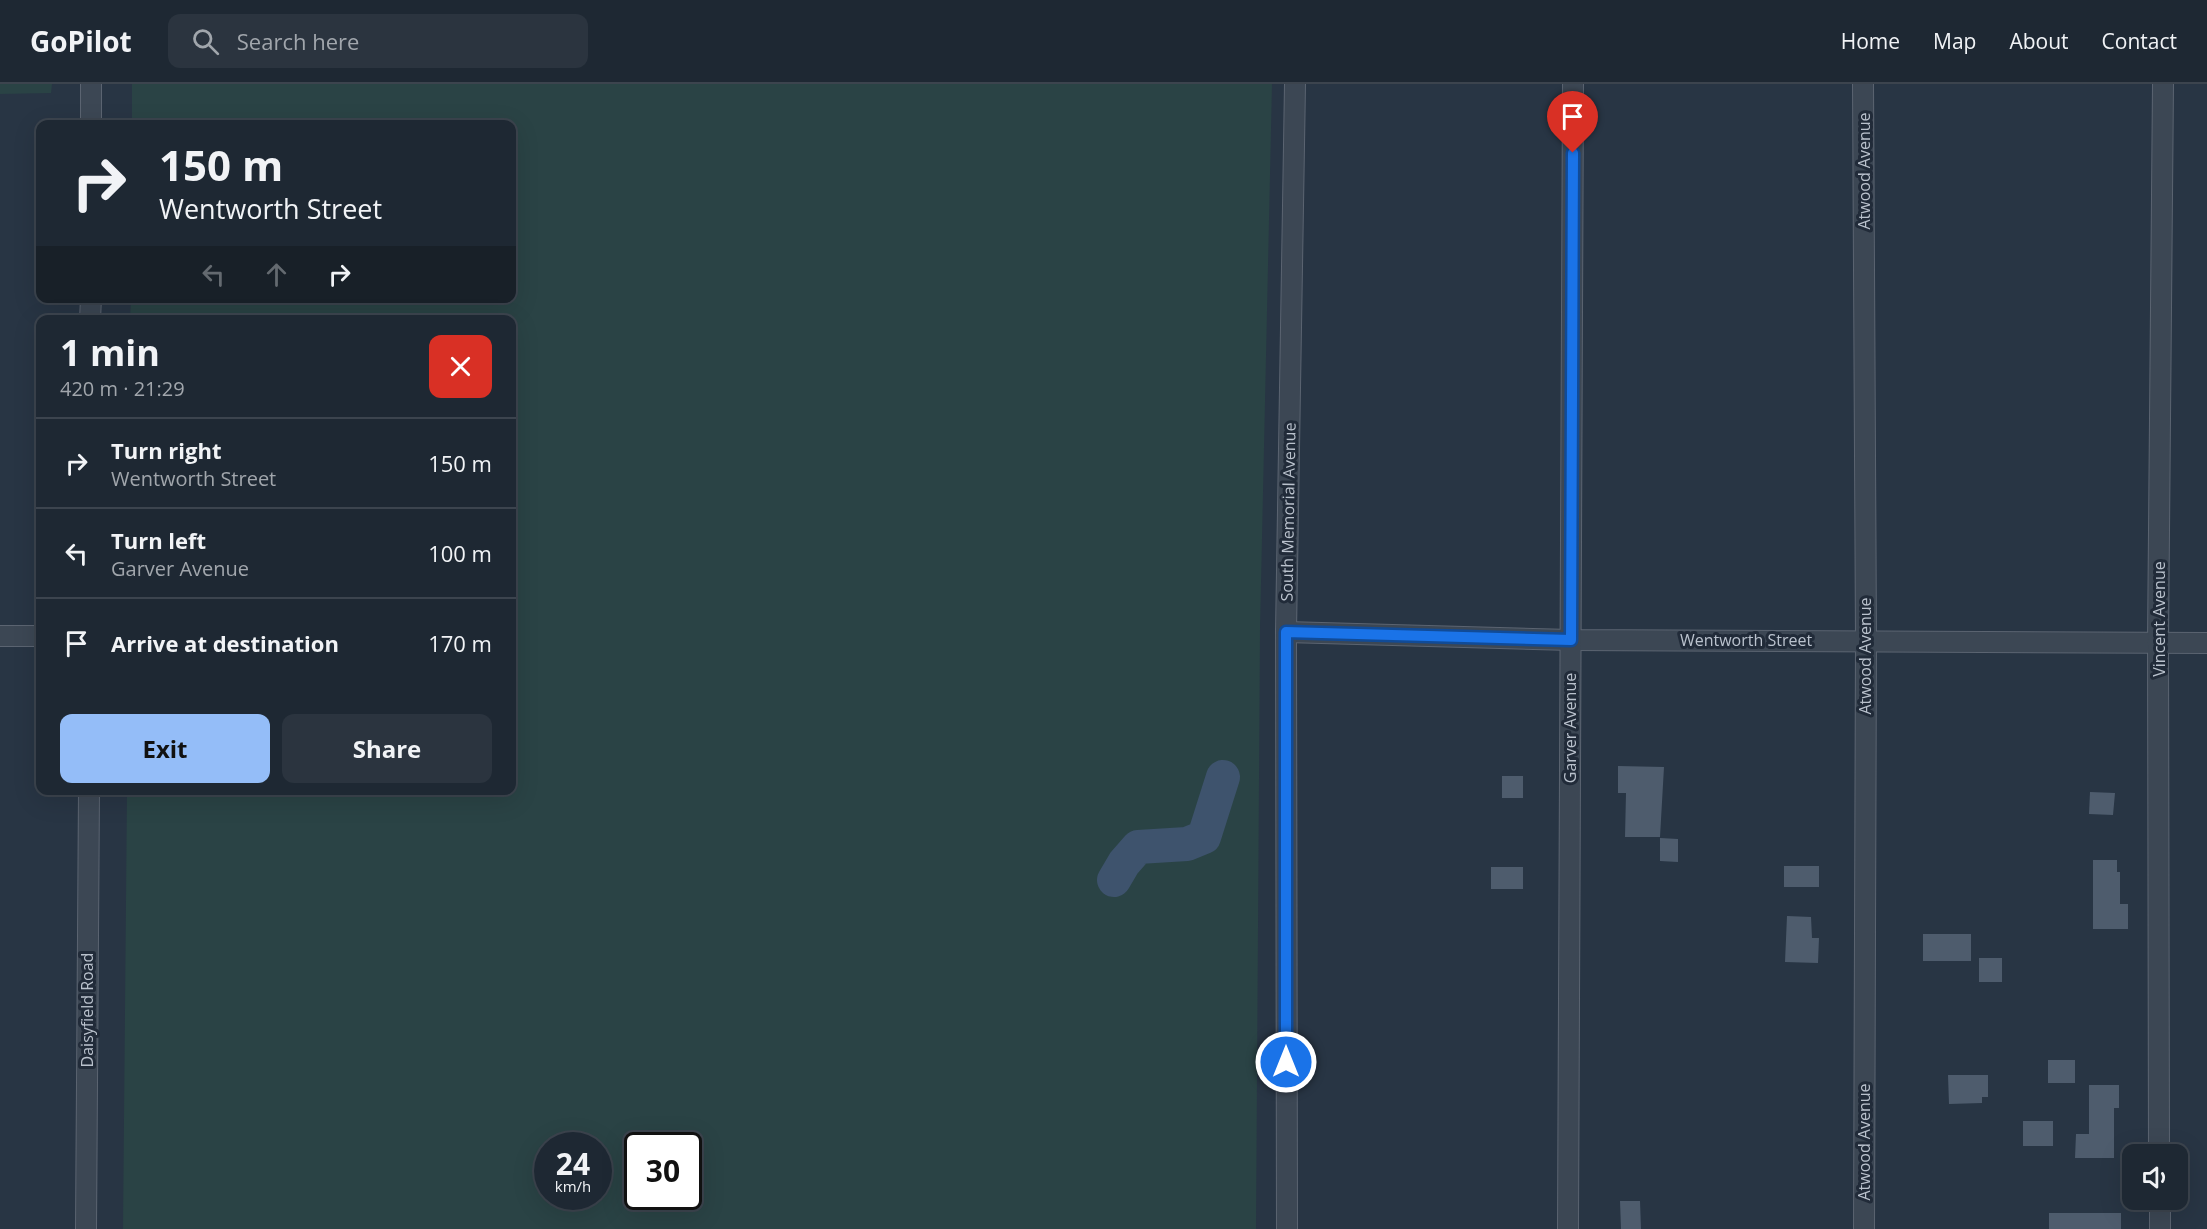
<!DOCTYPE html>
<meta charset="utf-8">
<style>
:root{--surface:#1e2833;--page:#2b343f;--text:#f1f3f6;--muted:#a1a6ac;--line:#3c444e;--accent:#94bdf8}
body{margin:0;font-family:"Open Sans",sans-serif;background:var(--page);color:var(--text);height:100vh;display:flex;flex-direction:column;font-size:22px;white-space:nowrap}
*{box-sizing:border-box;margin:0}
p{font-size:20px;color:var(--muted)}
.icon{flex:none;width:33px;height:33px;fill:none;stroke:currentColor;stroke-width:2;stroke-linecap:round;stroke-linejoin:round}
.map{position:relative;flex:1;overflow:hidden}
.panel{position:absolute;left:36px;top:231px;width:480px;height:480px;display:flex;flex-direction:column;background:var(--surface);border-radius:12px;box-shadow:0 6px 24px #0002,0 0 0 2px var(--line)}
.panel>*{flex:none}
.hud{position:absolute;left:36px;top:36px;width:480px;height:183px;border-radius:12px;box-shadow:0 6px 24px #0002,0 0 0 2px var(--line);background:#1e2833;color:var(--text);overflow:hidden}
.controls{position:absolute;left:2122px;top:1060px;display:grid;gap:12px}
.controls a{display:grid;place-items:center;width:66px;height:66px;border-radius:12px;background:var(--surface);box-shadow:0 6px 24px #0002,0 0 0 2px var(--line);font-size:30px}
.speed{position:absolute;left:534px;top:1048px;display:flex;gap:12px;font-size:30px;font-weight:700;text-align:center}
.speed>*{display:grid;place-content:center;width:78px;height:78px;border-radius:50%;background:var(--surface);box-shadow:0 6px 24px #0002,0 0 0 2px var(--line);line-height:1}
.speed small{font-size:15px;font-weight:400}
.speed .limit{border:3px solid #111;border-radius:9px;background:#fff;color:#111}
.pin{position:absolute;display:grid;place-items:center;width:51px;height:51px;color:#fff;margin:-62px -26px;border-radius:50% 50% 50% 0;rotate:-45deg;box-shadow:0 0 6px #0007}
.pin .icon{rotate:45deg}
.me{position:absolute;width:66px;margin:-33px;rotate:0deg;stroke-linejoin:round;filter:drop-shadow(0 0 4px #0008)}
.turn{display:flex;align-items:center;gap:21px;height:126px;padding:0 24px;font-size:27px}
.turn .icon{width:78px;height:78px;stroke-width:2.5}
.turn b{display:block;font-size:42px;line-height:51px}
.lanes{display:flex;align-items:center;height:57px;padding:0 24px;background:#0003;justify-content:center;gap:30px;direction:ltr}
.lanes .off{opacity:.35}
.round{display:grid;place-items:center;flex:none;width:63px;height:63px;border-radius:12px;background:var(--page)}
.head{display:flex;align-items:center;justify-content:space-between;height:102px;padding:0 24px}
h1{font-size:36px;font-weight:700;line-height:45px}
.primary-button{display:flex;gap:12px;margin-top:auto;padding:12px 24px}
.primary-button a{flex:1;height:69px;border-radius:12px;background:var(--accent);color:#111;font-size:24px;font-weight:700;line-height:69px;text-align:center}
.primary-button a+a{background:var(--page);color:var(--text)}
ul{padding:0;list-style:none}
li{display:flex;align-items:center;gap:18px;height:90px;padding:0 24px;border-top:2px solid var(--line)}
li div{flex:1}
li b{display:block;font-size:22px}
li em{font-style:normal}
header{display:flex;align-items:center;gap:36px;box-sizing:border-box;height:84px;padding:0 30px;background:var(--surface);border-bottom:2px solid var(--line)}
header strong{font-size:28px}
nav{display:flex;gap:33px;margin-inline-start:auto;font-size:21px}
.search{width:420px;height:54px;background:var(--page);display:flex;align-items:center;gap:15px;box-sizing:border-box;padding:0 21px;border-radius:12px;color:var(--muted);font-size:22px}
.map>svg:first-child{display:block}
</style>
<header>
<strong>GoPilot</strong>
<div class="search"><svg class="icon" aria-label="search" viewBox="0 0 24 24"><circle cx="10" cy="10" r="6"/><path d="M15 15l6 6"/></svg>Search here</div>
<nav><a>Home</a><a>Map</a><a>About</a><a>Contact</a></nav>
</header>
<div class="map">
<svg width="2207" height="1145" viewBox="0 0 2207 1145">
<rect width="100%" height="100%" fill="#283544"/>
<g fill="#2a4345" fill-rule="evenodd">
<polygon points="0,0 52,0 51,9 0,10"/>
<path d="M132 0H1272L1260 545 1256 1145H123L127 707 512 706V236L130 235 131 215 512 214V40H132ZM548 1062H598V1113H548ZM638 1062H688V1113H638Z"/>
</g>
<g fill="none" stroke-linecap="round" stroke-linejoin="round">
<polyline stroke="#3e536d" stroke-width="34" points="1114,796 1124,779 1138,763 1187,760 1204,753 1223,693"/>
</g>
<g fill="#4e5c6d">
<polygon points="1618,682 1664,683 1660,753 1625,753 1626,709 1618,709"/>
<rect x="1502" y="692" width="21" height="22"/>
<polygon points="2090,708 2115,709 2113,731 2089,730"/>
<polygon points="1660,754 1678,755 1678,778 1660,777"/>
<polygon points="2093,776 2117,776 2117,788 2120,788 2120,820 2128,820 2128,845 2093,845"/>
<rect x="1784" y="782" width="35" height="21"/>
<rect x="1491" y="783" width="32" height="22"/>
<polygon points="1787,832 1811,833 1812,854 1819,854 1818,879 1785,878"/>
<rect x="1923" y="850" width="48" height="27"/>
<rect x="1979" y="874" width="23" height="24"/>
<rect x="2048" y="976" width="27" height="23"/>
<polygon points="1948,991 1988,991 1988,1013 1982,1013 1982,1019 1949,1020"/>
<polygon points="2089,1001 2119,1001 2119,1024 2114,1024 2114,1074 2075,1074 2076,1050 2089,1050"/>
<rect x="2023" y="1037" width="30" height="25"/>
<polygon points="1620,1117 1640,1117 1641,1145 1621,1145"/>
<rect x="2049" y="1129" width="72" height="16"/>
</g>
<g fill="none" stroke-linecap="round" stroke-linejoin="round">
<defs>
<g id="minor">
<polyline points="1863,0 1866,556 1864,1145"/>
<polyline points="91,40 91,0"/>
<polyline points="90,236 91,214"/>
<polyline points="1286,548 1571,556 2207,559"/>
<polyline points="0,552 40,552"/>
<polyline points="2159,1071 2158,559 2163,0"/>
<polyline points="2160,1116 2160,1145"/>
<polyline points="86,1145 89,706"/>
<polyline points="1287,1145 1286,548 1295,0"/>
<polyline points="1568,1145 1573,0"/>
</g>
</defs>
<use href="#minor" stroke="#5b6471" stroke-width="22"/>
<use href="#minor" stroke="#3c4754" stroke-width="20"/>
</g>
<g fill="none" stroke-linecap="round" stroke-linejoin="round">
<defs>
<polyline id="route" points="1286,978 1286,548 1571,556 1573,69"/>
</defs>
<use href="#route" stroke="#114b97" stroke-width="15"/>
<use href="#route" stroke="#1a73e8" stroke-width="10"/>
</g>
<g text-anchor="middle" stroke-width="6" stroke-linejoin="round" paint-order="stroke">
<g font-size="16" fill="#bac2cd" stroke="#212b39">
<text transform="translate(1864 87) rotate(-90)" y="6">Atwood Avenue</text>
<text transform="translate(1288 428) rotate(-89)" y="6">South Memorial Avenue</text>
<text transform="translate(2159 535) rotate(-90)" y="6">Vincent Avenue</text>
<text x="1746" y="562">Wentworth Street</text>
<text transform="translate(1865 572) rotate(-90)" y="6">Atwood Avenue</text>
<text transform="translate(1570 644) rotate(-90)" y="6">Garver Avenue</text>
<text transform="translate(87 926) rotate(-90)" y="6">Daisyfield Road</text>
<text transform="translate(1864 1058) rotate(-90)" y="6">Atwood Avenue</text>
</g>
</g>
</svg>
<div class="controls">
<a><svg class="icon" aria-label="sound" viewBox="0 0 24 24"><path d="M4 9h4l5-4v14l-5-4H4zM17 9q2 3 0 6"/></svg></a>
</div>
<div class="speed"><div>24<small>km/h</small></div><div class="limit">30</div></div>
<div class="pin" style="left:1573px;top:69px;background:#d93025"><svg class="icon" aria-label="arrive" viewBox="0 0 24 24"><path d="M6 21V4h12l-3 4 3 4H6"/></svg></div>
<svg class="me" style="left:1286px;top:978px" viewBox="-20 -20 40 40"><circle r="17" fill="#1a73e8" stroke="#fff" stroke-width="3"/><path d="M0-11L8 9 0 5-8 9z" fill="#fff"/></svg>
<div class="hud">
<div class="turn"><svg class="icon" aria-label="right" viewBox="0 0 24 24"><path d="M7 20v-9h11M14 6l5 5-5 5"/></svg><div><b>150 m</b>Wentworth Street</div></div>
<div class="lanes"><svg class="icon off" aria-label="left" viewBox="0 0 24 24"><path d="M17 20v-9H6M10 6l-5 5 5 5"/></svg><svg class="icon off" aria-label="ahead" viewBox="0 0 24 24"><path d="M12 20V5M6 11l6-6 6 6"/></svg><svg class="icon" aria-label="right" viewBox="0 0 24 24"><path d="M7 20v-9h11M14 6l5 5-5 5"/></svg></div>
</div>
<section class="panel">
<div class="head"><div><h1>1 min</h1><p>420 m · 21:29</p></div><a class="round" style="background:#d93025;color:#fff"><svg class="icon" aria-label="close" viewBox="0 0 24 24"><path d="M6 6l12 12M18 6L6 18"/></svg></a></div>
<ul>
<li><svg class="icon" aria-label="right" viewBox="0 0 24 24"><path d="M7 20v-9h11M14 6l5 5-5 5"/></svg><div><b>Turn right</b><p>Wentworth Street</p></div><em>150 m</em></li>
<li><svg class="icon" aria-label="left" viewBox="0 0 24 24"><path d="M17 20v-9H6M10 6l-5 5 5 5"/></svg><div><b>Turn left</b><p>Garver Avenue</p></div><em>100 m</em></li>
<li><svg class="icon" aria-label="arrive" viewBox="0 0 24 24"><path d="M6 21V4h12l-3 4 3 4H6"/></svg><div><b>Arrive at destination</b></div><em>170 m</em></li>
</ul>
<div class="primary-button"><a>Exit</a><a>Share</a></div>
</section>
</div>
